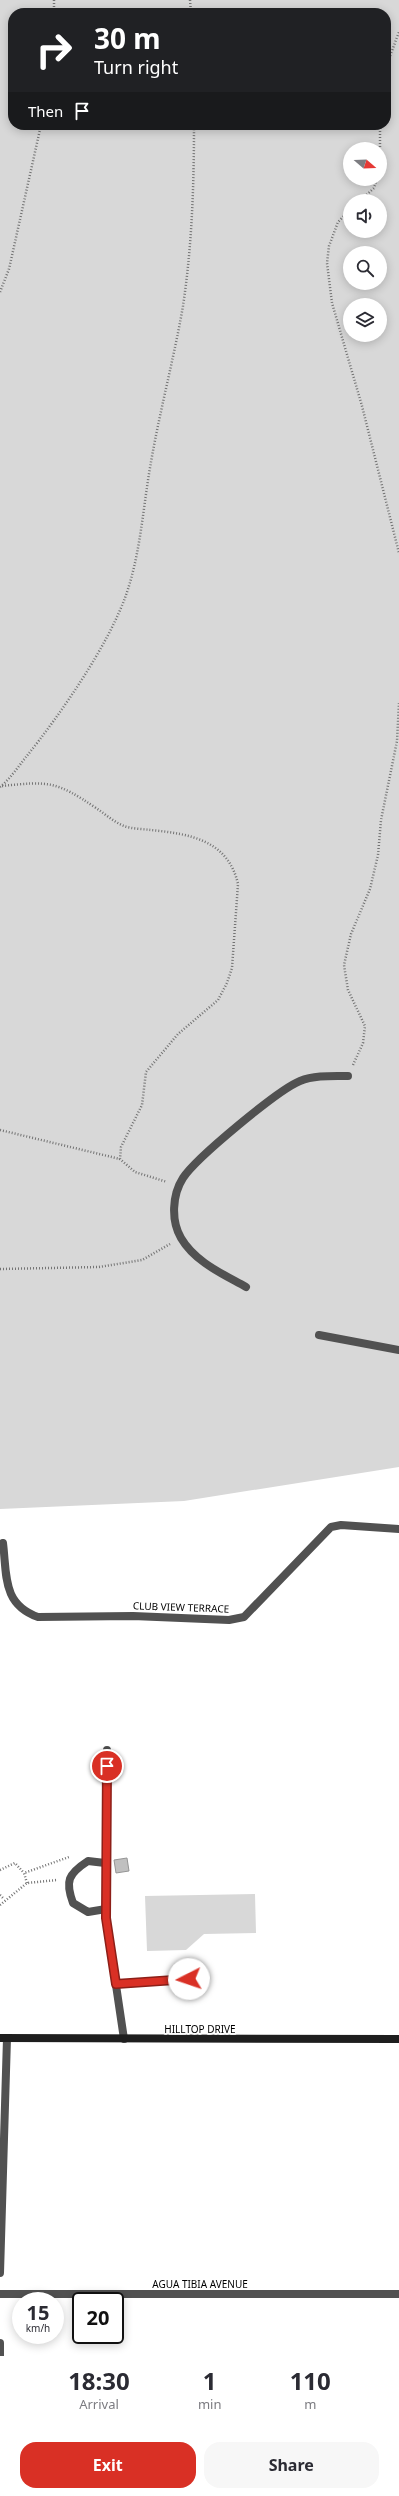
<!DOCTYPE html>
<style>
:root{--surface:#fff;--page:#f7f7f7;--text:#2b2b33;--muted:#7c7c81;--accent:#d93025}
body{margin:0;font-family:"Noto Sans",sans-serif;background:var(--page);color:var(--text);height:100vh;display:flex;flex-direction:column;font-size:15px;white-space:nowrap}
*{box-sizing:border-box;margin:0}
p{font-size:13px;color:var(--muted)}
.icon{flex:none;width:22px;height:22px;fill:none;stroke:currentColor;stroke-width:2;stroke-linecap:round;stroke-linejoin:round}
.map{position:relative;height:2356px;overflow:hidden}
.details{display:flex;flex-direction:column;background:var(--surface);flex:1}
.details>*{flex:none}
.guide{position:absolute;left:8px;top:8px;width:383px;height:122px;border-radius:16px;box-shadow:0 2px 10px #0003;background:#202124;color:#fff;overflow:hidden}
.needle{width:26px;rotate:109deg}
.buttons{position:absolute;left:343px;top:142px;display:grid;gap:8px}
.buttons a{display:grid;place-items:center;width:44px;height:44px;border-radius:50%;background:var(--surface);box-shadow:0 2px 10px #0003;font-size:20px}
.speed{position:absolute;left:12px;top:2292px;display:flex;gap:8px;font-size:20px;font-weight:700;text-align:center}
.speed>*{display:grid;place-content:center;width:52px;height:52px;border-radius:50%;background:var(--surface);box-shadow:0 2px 10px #0003;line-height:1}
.speed small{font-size:10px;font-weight:400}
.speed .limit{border:2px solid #111;border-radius:6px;background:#fff;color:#111}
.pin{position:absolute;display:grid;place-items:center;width:34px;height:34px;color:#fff;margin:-17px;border:2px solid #fff;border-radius:50%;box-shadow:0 1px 4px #0007}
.me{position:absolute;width:44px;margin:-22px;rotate:266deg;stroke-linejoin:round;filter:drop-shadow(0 0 3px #0008)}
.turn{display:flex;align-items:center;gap:14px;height:84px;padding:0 20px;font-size:18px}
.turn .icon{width:52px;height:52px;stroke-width:2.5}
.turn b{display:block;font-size:28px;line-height:34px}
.then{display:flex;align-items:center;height:38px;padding:0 20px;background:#0003;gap:8px;font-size:15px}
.eta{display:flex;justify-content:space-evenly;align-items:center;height:68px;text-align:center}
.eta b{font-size:24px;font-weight:700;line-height:28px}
.button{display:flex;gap:8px;margin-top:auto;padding:8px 20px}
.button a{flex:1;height:46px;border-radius:16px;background:var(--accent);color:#fff;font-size:16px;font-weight:700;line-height:46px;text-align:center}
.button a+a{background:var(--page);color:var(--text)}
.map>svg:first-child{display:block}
</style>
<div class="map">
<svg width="399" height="2356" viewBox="0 0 399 2356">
<rect width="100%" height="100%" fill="#fff"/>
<g fill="#d8d8d8" fill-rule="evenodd">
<path d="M0 0H399V1467L184 1501 0 1509ZM13 13H386V125H13ZM350 149H380V179H350ZM350 201H380V231H350ZM350 253H380V283H350ZM350 305H380V335H350Z"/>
<polygon points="255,1894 256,1933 204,1934 186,1950 147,1951 145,1896"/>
</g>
<polygon fill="#c0c0c0" stroke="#959595" points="127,1858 129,1871 116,1873 114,1860"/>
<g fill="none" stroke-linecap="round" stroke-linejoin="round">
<g stroke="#737373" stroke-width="2.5" stroke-dasharray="1 2" stroke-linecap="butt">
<polyline points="190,0 191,13"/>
<polyline points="54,13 54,0"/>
<polyline points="386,67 399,32"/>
<polyline points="380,125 380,149"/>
<polyline points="360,201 374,188 377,179"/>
<polyline points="350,210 338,222 329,246 327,263 332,303 362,406 399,553"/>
<polyline points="0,292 9,269 41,125"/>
<path d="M2 786C49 781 56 781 96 808 105 814 114 822 124 826 132 829 143 829 151 830 190 834 228 840 238 884L232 968 227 983 218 1000 178 1034 146 1072 142 1105 121 1147 120 1159 135 1172 167 1182"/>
<path d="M0 787C10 779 18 767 26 757 60 715 108 646 126 595 141 552 143 506 151 462 160 410 174 358 183 306 192 246 194 185 194 125"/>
<polyline points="353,1065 363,1043 365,1026 348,990 344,965 351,934 370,889 378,855 381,820 397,741 399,703"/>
<polyline points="0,1130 120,1159"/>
<polyline points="0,1269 99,1267 142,1260 170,1244"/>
<polyline points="0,1870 15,1863 24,1873"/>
<polyline points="27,1883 24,1873 69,1857"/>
<polyline points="0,1895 4,1899"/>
<polyline points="0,1905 27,1883 57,1880"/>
</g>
<g stroke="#515151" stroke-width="8">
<path d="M246 1287C223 1274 195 1262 181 1238 171 1221 172 1195 183 1178 196 1158 278 1090 300 1081 314 1075 332 1076 348 1076"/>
<polyline points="319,1335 399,1350"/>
<polyline points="107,1750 106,1918 124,2039"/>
<path d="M105 1863 88 1861C68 1874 65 1881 73 1903L88 1912 106 1909"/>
<polyline points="116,1984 189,1979"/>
</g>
<g stroke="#515151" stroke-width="8">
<path d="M3 1543C7 1575 2 1604 38 1617L133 1616 229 1620 244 1617 331 1527 341 1525 399 1529"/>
<polyline points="0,2273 7,2038"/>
<polyline points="0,2294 399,2294"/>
<polyline points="0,2343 0,2356"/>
</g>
<polyline stroke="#1e1e1e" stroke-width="8" points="0,2038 399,2039"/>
</g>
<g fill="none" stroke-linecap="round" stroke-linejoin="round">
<defs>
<polyline id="route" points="107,1766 106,1918 116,1984 189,1979"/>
</defs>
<use href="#route" stroke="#8d1f18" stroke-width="10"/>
<use href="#route" stroke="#d93025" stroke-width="7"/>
</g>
<g text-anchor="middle" stroke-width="3.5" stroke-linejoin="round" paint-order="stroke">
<g font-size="10" fill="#000" stroke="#fff">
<text transform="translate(181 1607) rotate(2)" y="4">CLUB VIEW TERRACE</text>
<text x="200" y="2033">HILLTOP DRIVE</text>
<text x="200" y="2288">AGUA TIBIA AVENUE</text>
</g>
</g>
</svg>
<div class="buttons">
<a><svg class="needle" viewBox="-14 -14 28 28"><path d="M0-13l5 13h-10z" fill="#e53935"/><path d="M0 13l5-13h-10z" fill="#7c7c81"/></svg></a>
<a><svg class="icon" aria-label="sound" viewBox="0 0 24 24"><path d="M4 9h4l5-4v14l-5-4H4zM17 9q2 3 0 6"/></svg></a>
<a><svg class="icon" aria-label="search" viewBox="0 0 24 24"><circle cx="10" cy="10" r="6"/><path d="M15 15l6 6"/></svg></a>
<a><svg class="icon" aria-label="layers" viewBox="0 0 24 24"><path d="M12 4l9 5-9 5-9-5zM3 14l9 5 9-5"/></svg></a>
</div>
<div class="speed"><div>15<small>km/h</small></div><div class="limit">20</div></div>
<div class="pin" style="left:107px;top:1766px;background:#d93025"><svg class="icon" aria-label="arrive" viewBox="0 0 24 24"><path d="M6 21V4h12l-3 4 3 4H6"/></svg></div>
<svg class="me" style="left:189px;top:1979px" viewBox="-20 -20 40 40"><circle r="19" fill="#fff"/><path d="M0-13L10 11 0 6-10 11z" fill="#d93025"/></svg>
<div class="guide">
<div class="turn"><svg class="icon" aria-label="right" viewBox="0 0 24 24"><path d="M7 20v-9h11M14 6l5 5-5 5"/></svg><div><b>30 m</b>Turn right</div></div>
<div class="then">Then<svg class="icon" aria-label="arrive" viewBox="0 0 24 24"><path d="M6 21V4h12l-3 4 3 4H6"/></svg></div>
</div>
</div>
<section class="details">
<div class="eta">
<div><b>18:30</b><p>Arrival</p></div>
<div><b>1</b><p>min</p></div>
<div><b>110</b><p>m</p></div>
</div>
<div class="button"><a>Exit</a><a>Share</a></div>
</section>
